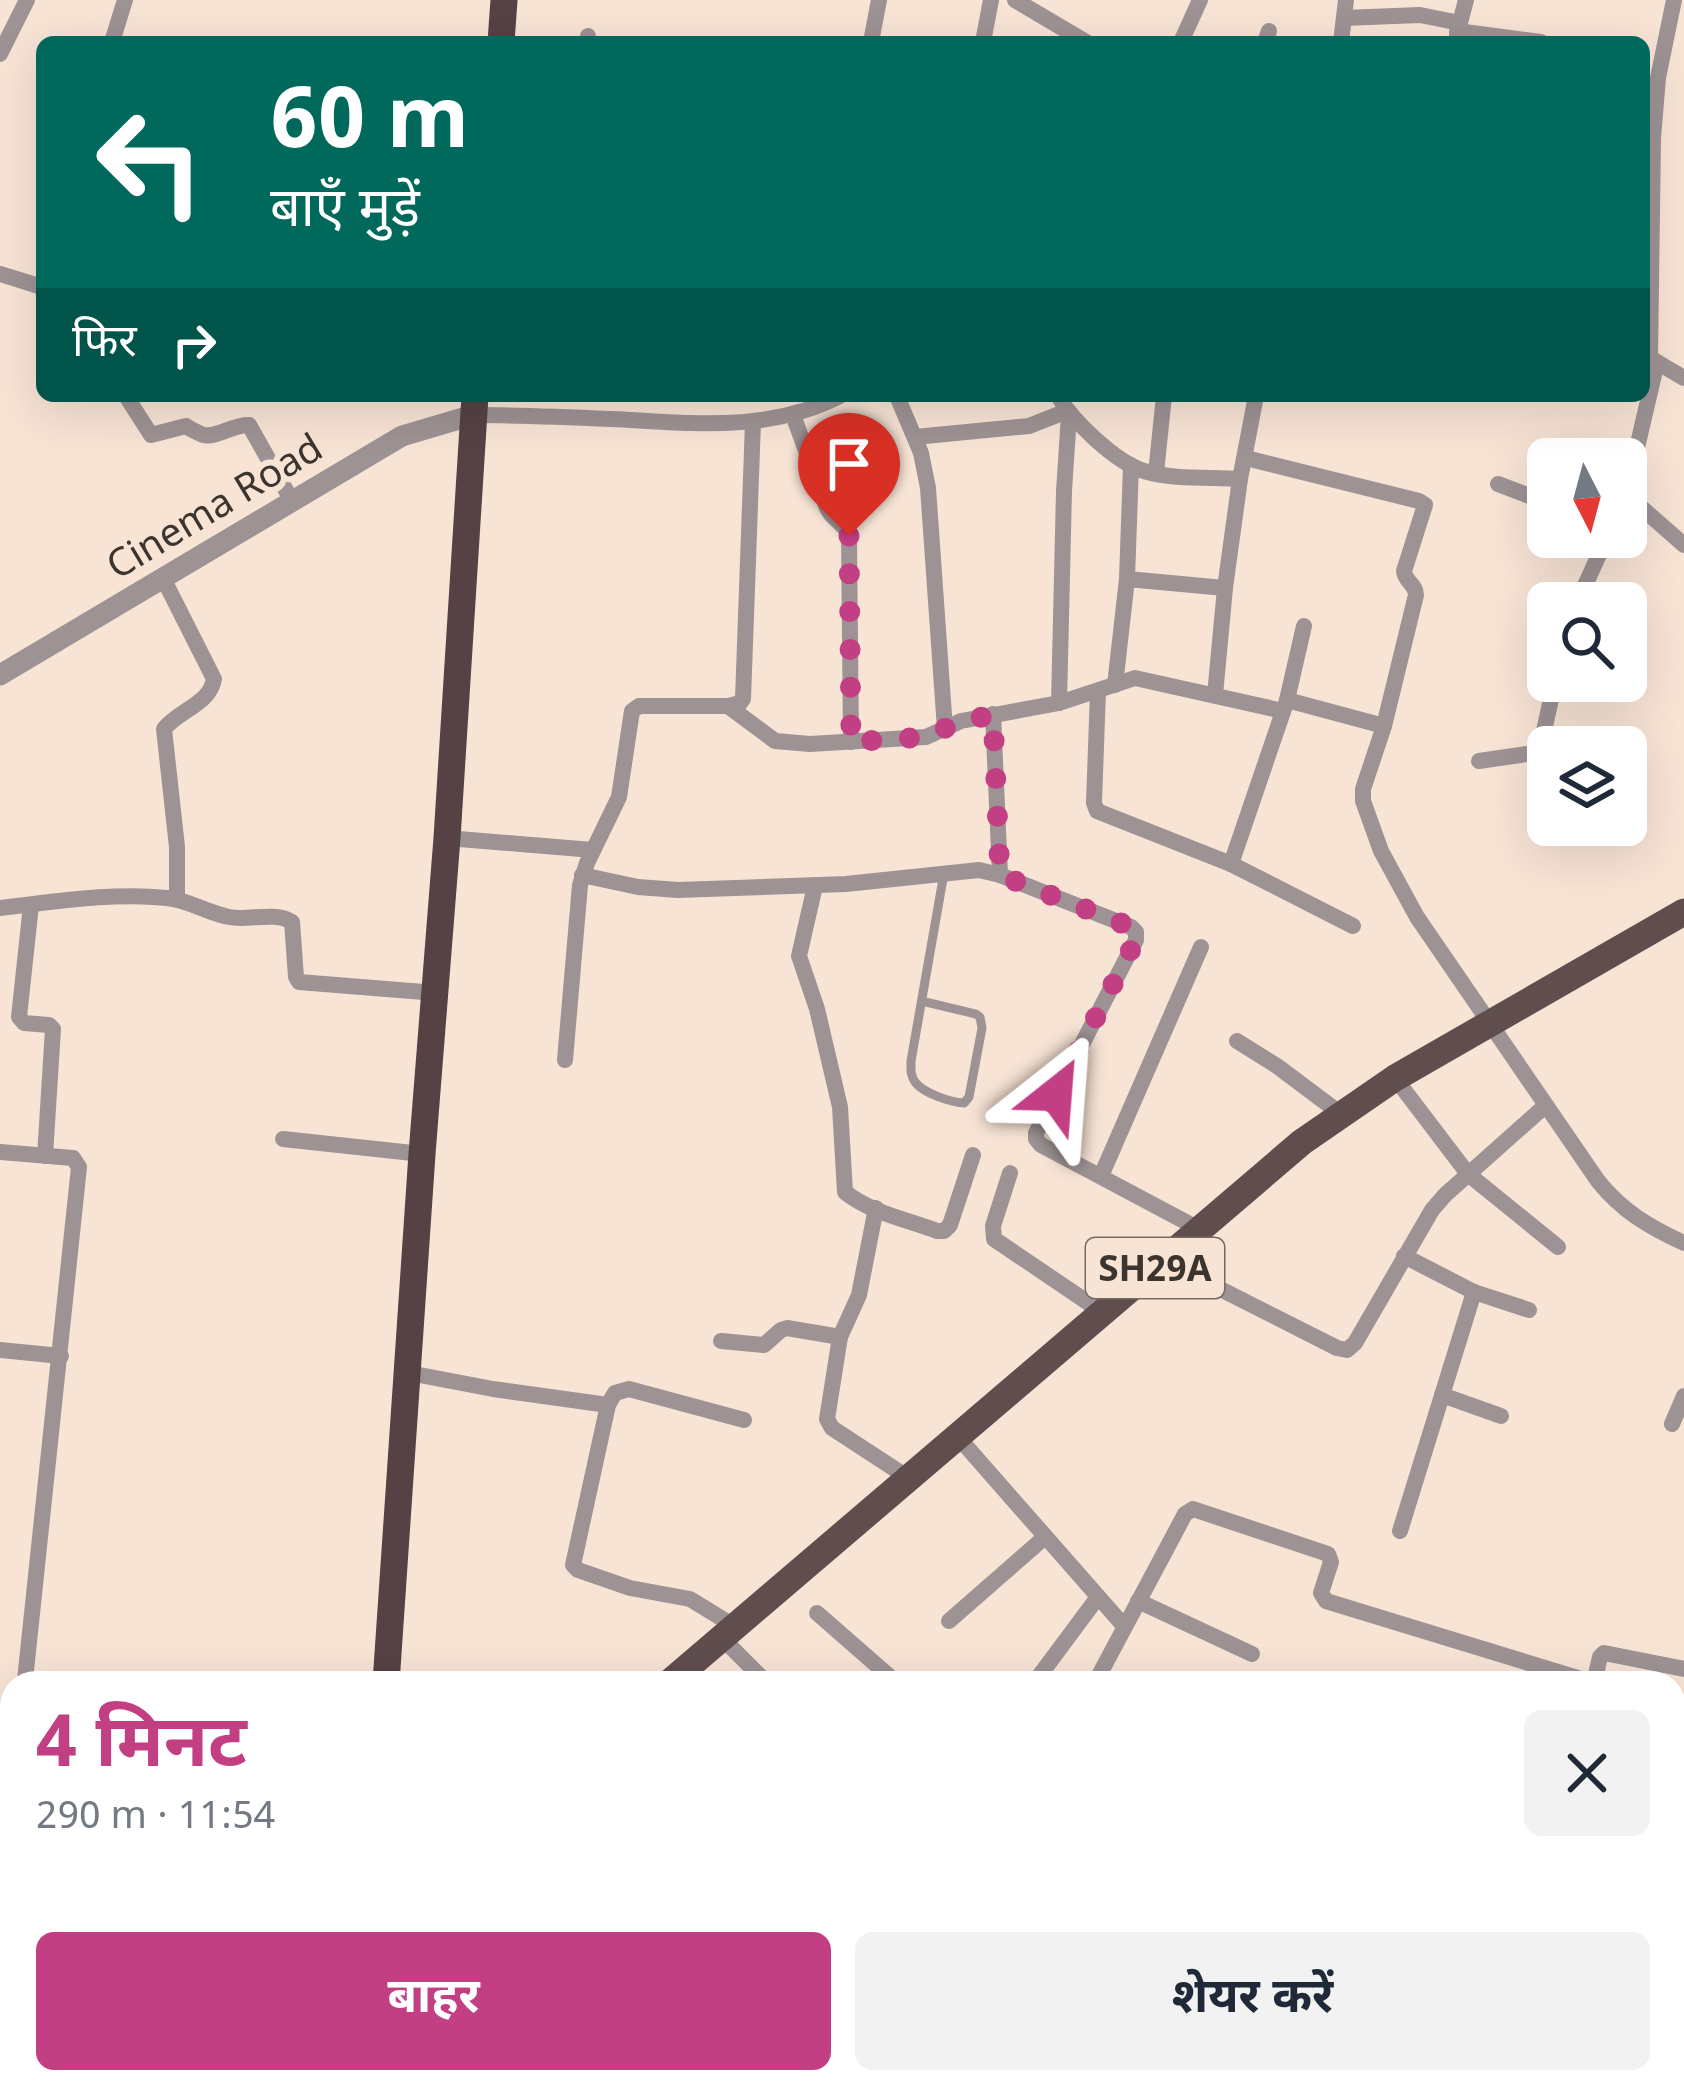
<!DOCTYPE html>
<html lang="hi">
<meta charset="utf-8">
<style>
:root{--surface:#fff;--page:#f2f2f3;--text:#1f2937;--muted:#747a83;--accent:#c33f83}
body{margin:0;font-family:Georgia,"Noto Sans Devanagari",serif;background:var(--page);color:var(--text);height:100vh;display:flex;flex-direction:column;font-size:45px;white-space:nowrap}
*{box-sizing:border-box;margin:0}
p{font-size:39px;color:var(--muted)}
.icon{flex:none;width:66px;height:66px;fill:none;stroke:currentColor;stroke-width:2;stroke-linecap:round;stroke-linejoin:round}
.map{position:relative;flex:1;overflow:hidden}
.sheet{position:absolute;left:0px;top:1671px;width:1686px;height:423px;display:flex;flex-direction:column;background:var(--surface);border-radius:36px 36px 0 0;box-shadow:0 12px 48px #0002}
.sheet>*{flex:none}
.top-card{position:absolute;left:36px;top:36px;width:1614px;height:366px;border-radius:18px;box-shadow:0 12px 48px #0002;background:#00695c;color:#fff;overflow:hidden}
.needle{width:78px;rotate:174deg}
.tools{position:absolute;left:1527px;top:438px;display:grid;gap:24px}
.tools a{display:grid;place-items:center;width:120px;height:120px;border-radius:18px;background:var(--surface);box-shadow:0 12px 48px #0002;font-size:60px}
.pin{position:absolute;display:grid;place-items:center;width:102px;height:102px;color:#fff;margin:-123px -51px;border-radius:50% 50% 50% 0;rotate:-45deg;box-shadow:0 0 12px #0007}
.pin .icon{rotate:45deg}
.me{position:absolute;width:132px;margin:-66px;rotate:28deg;stroke-linejoin:round;filter:drop-shadow(0 0 9px #0008)}
.turn{display:flex;align-items:center;gap:42px;height:252px;padding:0 36px;font-size:54px}
.turn .icon{width:156px;height:156px;stroke-width:2.5}
.turn b{display:block;font-size:84px;line-height:102px}
.then{display:flex;align-items:center;height:114px;padding:0 36px;background:#0003;gap:24px;font-size:45px}
.round{display:grid;place-items:center;flex:none;width:126px;height:126px;border-radius:18px;background:var(--page)}
.head{display:flex;align-items:center;justify-content:space-between;height:204px;padding:0 36px}
h1{font-size:72px;font-weight:700;line-height:90px;color:var(--accent)}
.cta{display:flex;gap:24px;margin-top:auto;padding:24px 36px}
.cta a{flex:1;height:138px;border-radius:18px;background:var(--accent);color:#fff;font-size:48px;font-weight:700;line-height:138px;text-align:center}
.cta a+a{background:var(--page);color:var(--text)}
.map>svg:first-child{display:block}
</style>
<div class="map">
<svg width="1684" height="2093" viewBox="0 0 1684 2093">
<rect width="100%" height="100%" fill="#f8e4d5"/>
<g fill="none" stroke-linecap="round" stroke-linejoin="round">
<path stroke="#9e9394" stroke-width="9" d="M922 1001 976 1014 980 1017 982 1028 969 1097 964 1103C951 1102 924 1094 915 1082 910 1075 911 1069 911 1061L944 873"/>
<g stroke="#9e9394" stroke-width="16">
<polyline points="1015,0 1086,42"/>
<polyline points="1344,18 1420,15 1460,23"/>
<polyline points="1457,31 1541,42"/>
<polyline points="1457,34 1466,0"/>
<polyline points="112,42 125,0"/>
<polyline points="587,42 588,36"/>
<polyline points="871,42 879,0"/>
<polyline points="983,42 991,0"/>
<polyline points="1181,42 1200,0"/>
<polyline points="1265,42 1269,31"/>
<polyline points="1341,42 1346,0"/>
<polyline points="0,54 27,0"/>
<polyline points="0,274 42,287"/>
<polyline points="1650,358 1653,138 1658,78 1674,0"/>
<polyline points="1650,358 1684,378"/>
<path d="M126 396 151 435 186 426C187 427 202 435 203 435 217 438 234 424 249 425L292 501"/>
<polyline points="897,396 921,453 928,488 945,729"/>
<path d="M1058 396C1073 421 1115 462 1144 471 1173 480 1210 477 1240 479"/>
<path d="M473 415C520 415 566 417 612 419 690 423 768 433 840 396"/>
<path d="M793 415 827 508C832 520 846 524 849 536L851 742"/>
<polyline points="915,437 1029,426 1067,411"/>
<path d="M1246 458 1419 501 1425 505 1404 571C1405 582 1416 584 1416 595L1384 726 1363 789V801L1381 851 1417 917 1598 1181C1622 1211 1649 1227 1684 1243"/>
<polyline points="1156,473 1164,396"/>
<polyline points="1498,484 1548,503"/>
<polyline points="1626,494 1684,545"/>
<polyline points="1626,495 1657,362"/>
<path d="M163 578 214 679C210 704 179 710 164 729L177 847V899"/>
<polyline points="1127,579 1225,588"/>
<polyline points="1577,603 1607,537"/>
<polyline points="1115,685 1127,579 1131,465"/>
<polyline points="1098,691 1094,803 1097,811 1231,864 1353,926"/>
<polyline points="1215,695 1225,588 1240,479 1256,396"/>
<polyline points="1287,700 1384,726"/>
<polyline points="1059,703 1064,491 1069,415"/>
<polyline points="728,706 775,741 810,744 926,737 961,721 1059,703 1135,678 1283,711"/>
<polyline points="993,714 1000,875"/>
<polyline points="1479,761 1534,753 1540,749 1555,681"/>
<polyline points="1626,802 1637,809"/>
<polyline points="447,838 593,850"/>
<polyline points="1231,864 1287,700 1304,626"/>
<polyline points="582,875 638,887 678,890 846,884 979,870 1000,875 1131,927 1136,932 1136,940 1036,1133 1036,1139 1041,1145 1199,1229"/>
<path d="M815 886 799 956 817 1009 840 1107 845 1192C869 1212 908 1220 937 1231H944L950 1225 973 1155"/>
<polyline points="31,905 19,1017 24,1023 49,1025 53,1029 45,1156"/>
<path d="M0 908C54 902 112 892 167 898 189 900 207 913 229 917 249 921 274 911 292 922L296 977 299 982 436 993"/>
<polyline points="1237,1041 1277,1066 1341,1114"/>
<polyline points="565,1060 580,885 587,863 619,797 632,711 639,706 728,706 740,703 743,699 753,422"/>
<polyline points="1395,1078 1468,1174 1558,1247"/>
<polyline points="283,1139 422,1154"/>
<polyline points="0,1152 73,1158 79,1167 25,1680"/>
<polyline points="1010,1173 993,1226 994,1239 1102,1312"/>
<polyline points="1101,1176 1201,947"/>
<polyline points="876,1208 859,1295 840,1337 827,1419 832,1428 910,1479"/>
<polyline points="1404,1256 1474,1292 1529,1310"/>
<polyline points="1163,1260 1337,1348 1347,1350 1355,1343 1432,1210 1445,1195 1545,1106"/>
<polyline points="721,1341 764,1345 781,1330 787,1328 840,1337"/>
<polyline points="0,1350 61,1356"/>
<polyline points="409,1373 493,1389 608,1405"/>
<polyline points="1442,1395 1501,1416"/>
<polyline points="1672,1424 1684,1396"/>
<polyline points="958,1437 1124,1626"/>
<polyline points="1400,1531 1474,1292"/>
<polyline points="1138,1601 1252,1654"/>
<polyline points="817,1613 897,1683"/>
<polyline points="949,1621 1045,1537"/>
<polyline points="734,1626 690,1599 630,1588 578,1570 573,1565 608,1405 615,1393 629,1389 744,1420"/>
<polyline points="721,1637 767,1683"/>
<polyline points="1034,1683 1098,1597"/>
<polyline points="1095,1683 1185,1514 1193,1509 1328,1554 1331,1562 1321,1593 1326,1601 1594,1683"/>
<polyline points="1594,1683 1600,1657 1604,1653 1684,1669"/>
<polyline points="1674,1977 1684,1977"/>
<polyline points="1157,2093 1159,2082"/>
<polyline points="1267,2093 1270,2082"/>
<polyline points="1569,2093 1571,2082"/>
</g>
<g stroke="#9e9394" stroke-width="21">
<polyline points="0,675 402,436 473,415"/>
<polyline points="200,2093 225,2082"/>
</g>
<polyline stroke="#604e4f" stroke-width="27" points="669,1683 1302,1142 1395,1078 1684,912"/>
<g stroke="#554244" stroke-width="27">
<polyline points="501,42 504,0"/>
<polyline points="386,1683 422,1154 447,838 475,396"/>
<polyline points="0,1901 12,1902"/>
<polyline points="339,2082 339,2093"/>
<polyline points="362,2093 363,2082"/>
</g>
</g>
<g fill="none" stroke-linecap="round" stroke-linejoin="round">
<polyline stroke="#c33f83" stroke-width="21" stroke-dasharray="0 37.8" points="849,536 851,742 926,737 961,721 993,715 1000,875 1131,927 1136,932 1136,940 1056,1094"/>
</g>
<g text-anchor="middle" stroke-width="12" stroke-linejoin="round" paint-order="stroke">
<rect fill="#f8e4d5" stroke="#746a61" stroke-width="3" x="1086" y="1238" width="138" height="60" rx="9"/>
<g font-size="36" font-weight="bold" fill="#3c352f">
<text x="1155" y="1281">SH29A</text>
</g>
<g font-size="39" fill="#3c352f" stroke="#f8e4d5">
<text transform="translate(214 506) rotate(-31)" y="14">Cinema Road</text>
</g>
</g>
</svg>
<div class="tools">
<a><svg class="needle" viewBox="-14 -14 28 28"><path d="M0-13l5 13h-10z" fill="#e53935"/><path d="M0 13l5-13h-10z" fill="#747a83"/></svg></a>
<a><svg class="icon" aria-label="search" viewBox="0 0 24 24"><circle cx="10" cy="10" r="6"/><path d="M15 15l6 6"/></svg></a>
<a><svg class="icon" aria-label="layers" viewBox="0 0 24 24"><path d="M12 4l9 5-9 5-9-5zM3 14l9 5 9-5"/></svg></a>
</div>
<div class="pin" style="left:849px;top:536px;background:#d93025"><svg class="icon" aria-label="arrive" viewBox="0 0 24 24"><path d="M6 21V4h12l-3 4 3 4H6"/></svg></div>
<svg class="me" style="left:1056px;top:1094px" viewBox="-20 -20 40 40"><path d="M0-17L14 15 0 8-14 15z" fill="#c33f83" stroke="#fff" stroke-width="4"/></svg>
<div class="top-card">
<div class="turn"><svg class="icon" aria-label="left" viewBox="0 0 24 24"><path d="M17 20v-9H6M10 6l-5 5 5 5"/></svg><div><b>60 m</b>बाएँ मुड़ें</div></div>
<div class="then">फिर<svg class="icon" aria-label="right" viewBox="0 0 24 24"><path d="M7 20v-9h11M14 6l5 5-5 5"/></svg></div>
</div>
<section class="sheet">
<div class="head"><div><h1>4 मिनट</h1><p>290 m · 11:54</p></div><a class="round"><svg class="icon" aria-label="close" viewBox="0 0 24 24"><path d="M6 6l12 12M18 6L6 18"/></svg></a></div>
<div class="cta"><a>बाहर</a><a>शेयर करें</a></div>
</section>
</div>
